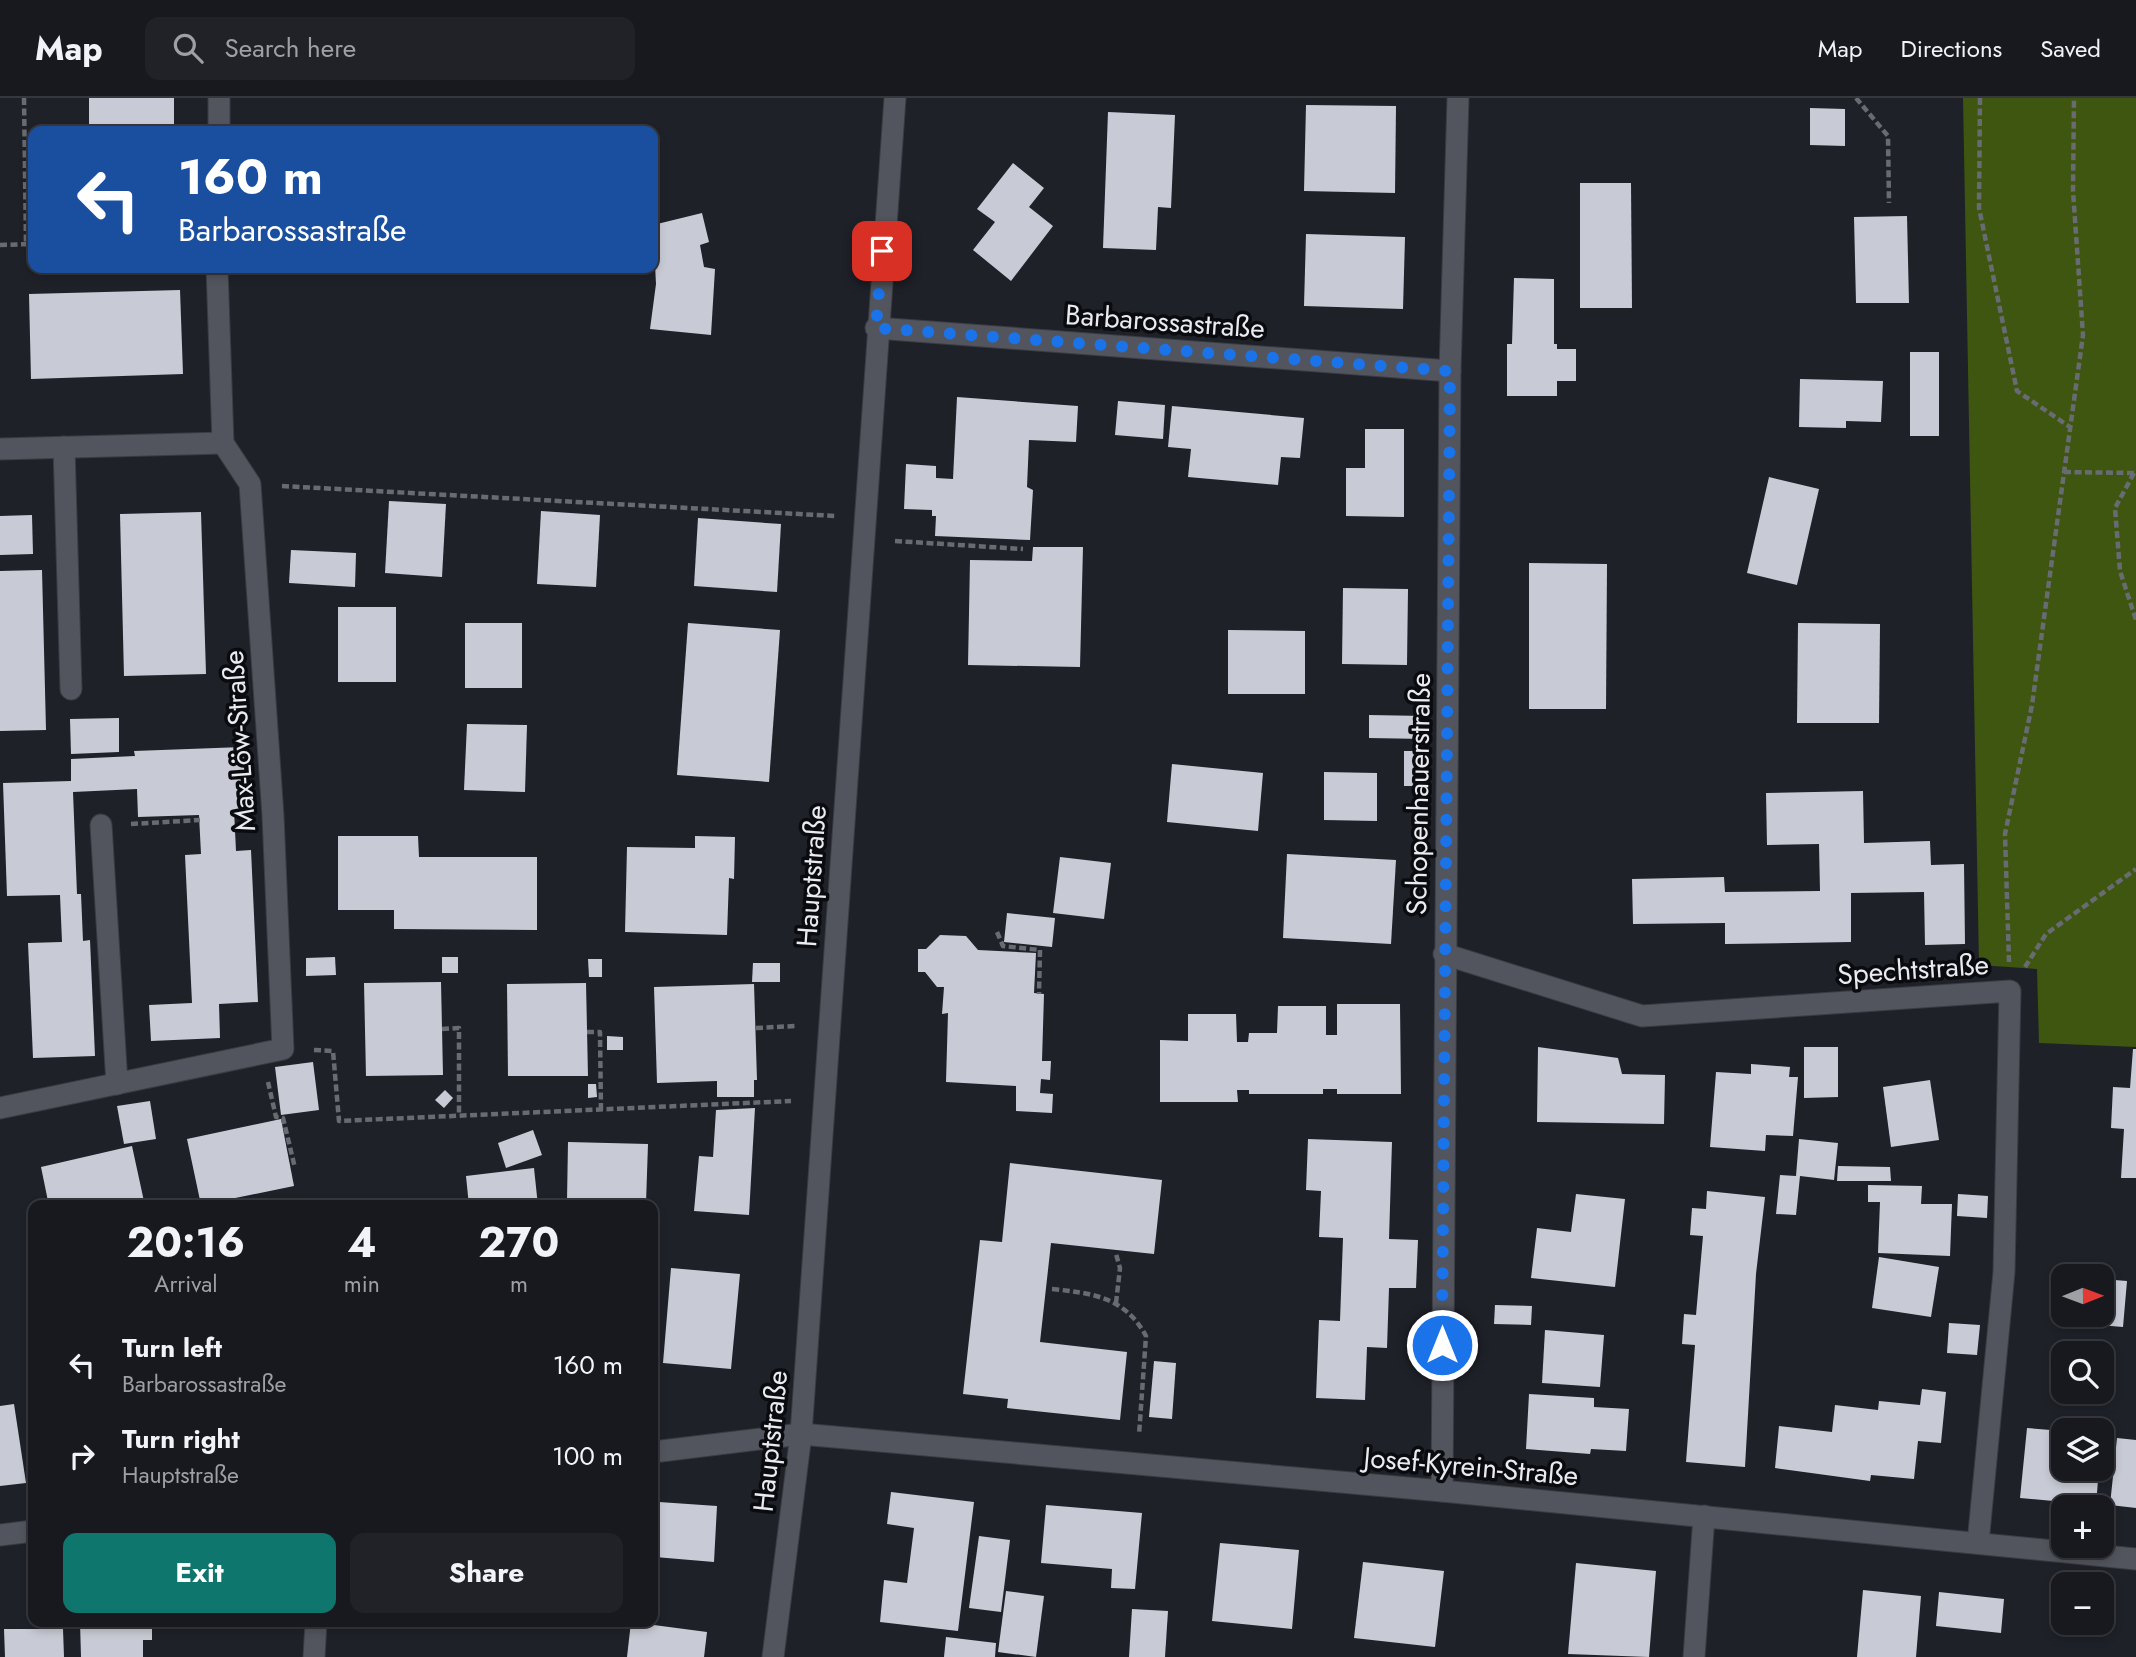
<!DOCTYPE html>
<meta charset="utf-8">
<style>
:root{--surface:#17191f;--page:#202228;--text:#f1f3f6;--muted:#9ea0a4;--line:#36383d;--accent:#0f766e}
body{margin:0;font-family:Jost,sans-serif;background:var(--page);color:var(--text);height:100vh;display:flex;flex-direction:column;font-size:26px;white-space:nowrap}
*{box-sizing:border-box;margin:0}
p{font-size:23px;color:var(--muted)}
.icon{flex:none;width:38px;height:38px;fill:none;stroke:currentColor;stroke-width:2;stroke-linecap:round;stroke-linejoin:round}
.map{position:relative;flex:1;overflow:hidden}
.sheet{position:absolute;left:28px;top:1102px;width:630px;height:427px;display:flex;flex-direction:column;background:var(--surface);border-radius:14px;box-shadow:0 4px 10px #0003,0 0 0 2px var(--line)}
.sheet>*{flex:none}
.banner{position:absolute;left:28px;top:28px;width:630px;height:147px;border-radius:14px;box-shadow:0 4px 10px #0003,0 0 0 2px var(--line);background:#1a4fa0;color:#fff;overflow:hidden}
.needle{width:46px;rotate:89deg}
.buttons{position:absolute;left:2051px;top:1166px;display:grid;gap:14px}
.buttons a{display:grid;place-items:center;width:63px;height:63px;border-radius:14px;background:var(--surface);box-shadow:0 4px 10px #0003,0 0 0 2px var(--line);font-size:35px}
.pin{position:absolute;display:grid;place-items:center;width:60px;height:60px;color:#fff;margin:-30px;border-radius:14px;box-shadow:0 4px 10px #0006}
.me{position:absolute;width:77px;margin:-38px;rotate:0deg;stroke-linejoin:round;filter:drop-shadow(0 0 5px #0008)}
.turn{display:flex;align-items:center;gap:24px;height:147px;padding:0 35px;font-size:32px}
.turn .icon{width:91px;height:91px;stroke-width:2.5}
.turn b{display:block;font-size:49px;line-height:60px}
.eta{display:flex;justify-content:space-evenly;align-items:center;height:119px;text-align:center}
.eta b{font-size:42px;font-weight:700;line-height:49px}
.action{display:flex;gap:14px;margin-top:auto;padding:14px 35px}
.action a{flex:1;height:80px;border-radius:14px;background:var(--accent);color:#fff;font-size:28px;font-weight:700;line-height:80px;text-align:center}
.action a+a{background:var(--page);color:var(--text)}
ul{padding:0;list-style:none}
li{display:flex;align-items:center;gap:21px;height:91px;padding:0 35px}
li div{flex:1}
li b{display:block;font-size:26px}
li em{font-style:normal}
header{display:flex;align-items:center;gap:42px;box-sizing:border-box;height:98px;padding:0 35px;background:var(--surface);border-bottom:2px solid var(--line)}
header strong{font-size:33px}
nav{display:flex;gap:38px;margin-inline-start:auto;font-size:24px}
.search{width:490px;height:63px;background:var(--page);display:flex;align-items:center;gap:18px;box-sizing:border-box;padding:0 24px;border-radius:14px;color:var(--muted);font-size:26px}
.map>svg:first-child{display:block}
</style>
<header>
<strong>Map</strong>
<div class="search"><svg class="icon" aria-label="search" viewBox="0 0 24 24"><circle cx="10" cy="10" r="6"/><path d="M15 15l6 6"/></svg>Search here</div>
<nav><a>Map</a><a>Directions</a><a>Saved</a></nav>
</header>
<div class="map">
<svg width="2136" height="1559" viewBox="0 0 2136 1559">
<rect width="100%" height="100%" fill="#1f2129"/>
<polygon fill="#3e560f" points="1963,0 2136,0 2136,949 2039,945 2037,871 1979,867"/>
<g fill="#c8cbd5">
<rect x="89" y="0" width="85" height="33"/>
<polygon points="1306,7 1396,8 1395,95 1304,93"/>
<polygon points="1810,10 1845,11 1845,48 1810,47"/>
<polygon points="1108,14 1175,17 1171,110 1158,109 1156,152 1103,150"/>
<polygon points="1013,65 1044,90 1029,109 1053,128 1011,183 973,152 995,124 977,111"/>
<polygon points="1580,85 1631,85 1632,210 1580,210"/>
<polygon points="702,115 709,144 700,147 704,169 715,171 711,237 650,231 656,186 653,127"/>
<polygon points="1907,118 1909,205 1856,205 1854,119"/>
<polygon points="1306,136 1405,139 1403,211 1304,208"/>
<polygon points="1514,180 1554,181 1554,246 1557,246 1557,251 1576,251 1576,283 1557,283 1557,298 1507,298 1507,246 1512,246"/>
<polygon points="180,192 183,276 31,281 29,196"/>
<rect x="1910" y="254" width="29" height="84"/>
<polygon points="1800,281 1883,283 1881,324 1846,323 1846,330 1799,329"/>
<polygon points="957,299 1078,308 1076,344 1029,342 1027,389 1033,392 1030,442 935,438 936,418 932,418 932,412 904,411 906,366 936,368 936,380 953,381"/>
<polygon points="1118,303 1165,307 1163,341 1115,337"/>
<polygon points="1172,308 1304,320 1300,360 1281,359 1278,387 1188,379 1191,351 1168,349"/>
<polygon points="1365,331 1404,331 1404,419 1346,418 1346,370 1365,370"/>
<polygon points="1769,379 1819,391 1797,487 1747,475"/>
<polygon points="389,403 446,406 442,479 385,475"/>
<polygon points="541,413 600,417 596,489 537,486"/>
<polygon points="201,414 206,576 124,578 120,416"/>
<polygon points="32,417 33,456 0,457 0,418"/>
<polygon points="698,420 781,426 777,494 694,488"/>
<polygon points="1033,449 1083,449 1080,569 968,567 970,462 1032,463"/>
<polygon points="291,452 356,455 355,489 289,485"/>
<polygon points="1529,465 1607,466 1606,611 1529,611"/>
<polygon points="42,472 46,632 0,633 0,473"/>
<polygon points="1343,490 1408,491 1407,567 1342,566"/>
<rect x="338" y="509" width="58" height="75"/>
<rect x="465" y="525" width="57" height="65"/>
<polygon points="688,525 780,532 769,684 677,677"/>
<polygon points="1798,525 1880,526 1879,625 1797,625"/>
<polygon points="1228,532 1305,533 1305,596 1228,596"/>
<polygon points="1369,617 1425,618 1425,641 1369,640"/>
<polygon points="119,620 119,654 71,656 70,621"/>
<polygon points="467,626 527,627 525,694 464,692"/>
<polygon points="243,649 246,712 234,712 236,753 251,752 258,904 219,906 220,940 151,943 149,907 192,905 185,757 201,756 199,717 138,719 137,691 73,694 77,796 81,796 83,843 90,842 95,958 33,960 28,845 62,844 60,797 7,798 3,685 71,683 71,661 135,658 134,653"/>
<rect x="1404" y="653" width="17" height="35"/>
<polygon points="1172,666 1263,675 1258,733 1167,724"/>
<polygon points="1324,674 1377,675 1377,723 1324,722"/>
<polygon points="1863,693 1864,745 1930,743 1931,767 1964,766 1965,846 1925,847 1924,794 1851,795 1851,844 1725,846 1725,825 1633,826 1632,781 1724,779 1725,794 1820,793 1819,746 1767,747 1766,695"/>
<polygon points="338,738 418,738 419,759 537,759 537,832 394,831 394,812 338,812"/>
<polygon points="695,738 735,739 734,781 729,780 727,837 625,834 627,749 695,750"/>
<polygon points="1287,756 1396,762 1391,846 1283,840"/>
<polygon points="1060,759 1111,765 1104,821 1053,815"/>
<polygon points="1007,815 1055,820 1052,849 1004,844"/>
<polygon points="940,837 966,838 978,852 1036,855 1034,895 1044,896 1042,963 1051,963 1050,982 1041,981 1040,995 1053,996 1052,1015 1016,1013 1016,988 946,984 948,915 942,916 944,889 937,889 925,874 918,874 918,851 926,851"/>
<polygon points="335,859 336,877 306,878 306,860"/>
<rect x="442" y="859" width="16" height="16"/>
<polygon points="588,861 602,861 602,879 589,879"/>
<polygon points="753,865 780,865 780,884 752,884"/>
<polygon points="441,884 443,977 366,978 364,885"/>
<polygon points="586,885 588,978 508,978 507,886"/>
<polygon points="754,886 757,982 754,982 754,999 717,999 717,983 657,985 654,889"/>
<polygon points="1337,906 1400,906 1401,996 1337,996 1337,991 1323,991 1323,996 1249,996 1249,992 1237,992 1238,1004 1160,1004 1160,942 1188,943 1188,916 1236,916 1237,944 1248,944 1249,935 1277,935 1278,908 1326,908 1326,937 1337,937"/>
<polygon points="607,938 623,939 623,952 607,952"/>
<polygon points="1538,949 1618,960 1622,976 1665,977 1664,1026 1537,1024"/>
<polygon points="1804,949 1838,949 1838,999 1804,1000"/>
<polygon points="2133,951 2136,951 2136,1080 2121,1080 2124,1031 2111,1030 2113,989 2130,990"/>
<polygon points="313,964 319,1012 281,1017 275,969"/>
<polygon points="1751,966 1790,969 1789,979 1798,979 1793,1038 1766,1037 1765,1053 1710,1049 1716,974 1751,976"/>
<polygon points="1930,982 1939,1042 1891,1049 1883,989"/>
<polygon points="588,986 596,986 597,999 588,1000"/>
<polygon points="445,992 453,1000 444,1010 435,1002"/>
<polygon points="150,1003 156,1041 124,1046 117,1008"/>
<polygon points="755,1010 749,1117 694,1113 699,1058 713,1059 716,1012"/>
<polygon points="281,1021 294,1088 201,1107 187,1041"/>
<polygon points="533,1032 542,1057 506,1070 498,1045"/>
<polygon points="1308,1041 1392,1044 1389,1141 1418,1142 1416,1190 1389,1190 1387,1250 1367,1249 1365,1302 1316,1300 1319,1222 1340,1223 1343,1140 1319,1139 1321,1093 1306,1092"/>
<polygon points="1799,1041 1838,1045 1834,1082 1800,1078 1796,1117 1776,1116 1780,1077 1796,1078"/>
<polygon points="568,1044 648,1046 646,1105 567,1103"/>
<polygon points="132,1048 145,1108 49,1108 41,1069"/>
<polygon points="1010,1065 1162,1082 1154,1156 1051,1145 1040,1244 1127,1254 1120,1322 1007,1310 1008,1301 963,1296 980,1142 1002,1144"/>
<polygon points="1838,1068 1890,1069 1891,1083 1837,1083"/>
<polygon points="534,1070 538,1108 469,1108 466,1078"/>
<polygon points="1868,1087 1922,1088 1921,1106 1952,1106 1950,1158 1878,1155 1880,1104 1868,1104"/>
<polygon points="1707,1093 1765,1099 1756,1176 1745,1369 1686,1364 1695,1247 1682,1246 1684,1216 1696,1217 1703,1138 1690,1137 1692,1110 1706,1111"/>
<polygon points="1576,1096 1625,1101 1615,1189 1531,1180 1537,1130 1571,1134"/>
<polygon points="1958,1096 1988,1098 1987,1120 1957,1118"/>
<polygon points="1879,1159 1939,1169 1931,1219 1872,1210"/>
<polygon points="671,1170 740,1176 731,1271 663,1265"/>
<polygon points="2102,1181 2127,1183 2123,1229 2062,1224 2063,1216 2102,1216"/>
<polygon points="1495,1207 1532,1208 1531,1227 1494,1226"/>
<polygon points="1949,1225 1980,1227 1977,1257 1947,1255"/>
<polygon points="1545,1232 1604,1237 1600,1289 1542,1285"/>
<polygon points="1154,1263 1176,1265 1172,1321 1149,1319"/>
<polygon points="1922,1291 1946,1294 1941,1345 1918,1343 1914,1381 1871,1377 1870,1383 1775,1370 1779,1328 1832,1334 1835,1307 1878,1312 1879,1303 1920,1307"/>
<polygon points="1529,1296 1594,1300 1594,1309 1629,1311 1626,1353 1591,1351 1590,1356 1526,1351"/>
<polygon points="14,1306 26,1385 0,1388 0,1308"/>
<polygon points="2027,1330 2063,1333 2063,1370 2099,1370 2096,1407 2020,1400"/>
<polygon points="2117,1340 2136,1342 2136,1410 2110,1407"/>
<polygon points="891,1394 974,1404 958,1533 880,1524 884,1482 907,1485 914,1430 887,1426"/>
<polygon points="659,1404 717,1408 714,1464 655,1459 653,1410 659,1410"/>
<polygon points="1046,1407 1142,1415 1135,1491 1111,1490 1112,1471 1041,1465"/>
<polygon points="979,1438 1010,1442 1001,1514 969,1510"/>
<polygon points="1220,1445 1299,1452 1292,1531 1212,1523"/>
<polygon points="1363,1464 1444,1473 1435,1549 1354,1540"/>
<polygon points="1576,1465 1656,1473 1649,1559 1568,1556"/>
<polygon points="1863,1492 1921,1498 1916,1559 1857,1559"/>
<polygon points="1006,1493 1044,1498 1036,1559 998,1554"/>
<polygon points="1939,1494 2004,1501 2001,1535 1936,1528"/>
<polygon points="1132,1511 1168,1513 1165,1559 1129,1559"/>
<polygon points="80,1524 152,1524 152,1542 143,1542 143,1559 81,1559"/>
<polygon points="631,1524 707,1534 704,1559 627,1559"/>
<polygon points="4,1531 63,1531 64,1559 5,1559"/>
<polygon points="946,1539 996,1545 995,1559 944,1559"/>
</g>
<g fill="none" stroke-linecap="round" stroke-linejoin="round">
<defs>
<g id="minor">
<polyline points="219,33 219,0"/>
<polyline points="876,230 1450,273"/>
<polyline points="64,349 71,591"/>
<polyline points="0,351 223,345"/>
<polyline points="101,727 117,986"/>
<polyline points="1444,856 1642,918 2010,893 2004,1174 1978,1445"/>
<polyline points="0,1010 283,951 273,718 250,386 223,345 217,170"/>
<polyline points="653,1354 801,1336 1442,1393 2136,1461"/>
<polyline points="1442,1393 1450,273 1458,0"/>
<polyline points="0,1437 33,1433"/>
<polyline points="314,1559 316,1524"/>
<polyline points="773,1559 801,1336 895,0"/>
<polyline points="1694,1559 1704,1418"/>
</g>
</defs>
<use href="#minor" stroke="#3a3c43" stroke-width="23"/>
<g stroke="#696b72" stroke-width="4.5" stroke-dasharray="7 3.5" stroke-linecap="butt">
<polyline points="24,0 26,146"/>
<polyline points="1856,0 1888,38 1889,105"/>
<polyline points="1980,0 1979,110 2017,293 2070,329"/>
<polyline points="0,147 33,146"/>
<polyline points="2064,374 2135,375"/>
<polyline points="2134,375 2115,410 2120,473 2136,522"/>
<polyline points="282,388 836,418"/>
<polyline points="895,443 1023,451"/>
<polyline points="131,726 200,722"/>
<polyline points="997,834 1003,848 1040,852 1039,896"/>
<polyline points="2009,864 2005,736 2032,607 2083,237 2073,93 2074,0"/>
<polyline points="2025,869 2046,836 2136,771"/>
<polyline points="756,930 795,928"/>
<polyline points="442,931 459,930 459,1016"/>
<polyline points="587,934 600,934 601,1013"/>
<polyline points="314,952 333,953 339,1023 791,1003"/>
<polyline points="268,984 276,1019 283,1020 295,1070"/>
<path d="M1052 1191C1092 1195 1125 1199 1146 1238L1139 1337"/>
<polyline points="1116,1205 1120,1170 1116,1156"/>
</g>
<use href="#minor" stroke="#53555e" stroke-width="21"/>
</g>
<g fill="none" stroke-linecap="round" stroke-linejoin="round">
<polyline stroke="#1a73e8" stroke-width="12" stroke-dasharray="0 21.6" points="882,153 876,230 1450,273 1442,1247"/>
</g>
<g text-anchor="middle" stroke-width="7" stroke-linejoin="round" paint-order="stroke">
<g font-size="28" fill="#e9ebf0" stroke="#0a0b0f">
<text transform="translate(1165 223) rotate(4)" y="10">Barbarossastraße</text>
<text transform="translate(239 643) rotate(-94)" y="10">Max-Löw-Straße</text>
<text transform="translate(1418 696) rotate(-89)" y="10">Schopenhauerstraße</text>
<text transform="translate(811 778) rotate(-86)" y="10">Hauptstraße</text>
<text transform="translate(1913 871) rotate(-4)" y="10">Spechtstraße</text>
<text transform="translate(770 1343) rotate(-84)" y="10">Hauptstraße</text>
<text transform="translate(1471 1368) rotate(5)" y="10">Josef-Kyrein-Straße</text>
</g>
</g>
</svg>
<div class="buttons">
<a><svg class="needle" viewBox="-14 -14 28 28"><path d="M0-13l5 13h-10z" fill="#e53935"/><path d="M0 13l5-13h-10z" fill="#9ea0a4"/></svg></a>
<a><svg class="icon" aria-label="search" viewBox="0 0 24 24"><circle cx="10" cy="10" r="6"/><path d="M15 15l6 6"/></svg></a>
<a><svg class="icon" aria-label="layers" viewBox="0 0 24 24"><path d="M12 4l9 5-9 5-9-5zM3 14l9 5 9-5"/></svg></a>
<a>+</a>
<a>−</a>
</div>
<div class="pin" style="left:882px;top:153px;background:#d93025"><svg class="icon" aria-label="arrive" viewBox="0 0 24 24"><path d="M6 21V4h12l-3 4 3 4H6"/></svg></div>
<svg class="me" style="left:1442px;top:1247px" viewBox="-20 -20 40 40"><circle r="17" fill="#1a73e8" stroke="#fff" stroke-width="3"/><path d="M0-11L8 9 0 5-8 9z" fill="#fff"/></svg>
<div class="banner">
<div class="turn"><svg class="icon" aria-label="left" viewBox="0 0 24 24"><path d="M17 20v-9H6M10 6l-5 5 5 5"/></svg><div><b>160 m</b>Barbarossastraße</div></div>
</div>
<section class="sheet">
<div class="eta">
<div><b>20:16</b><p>Arrival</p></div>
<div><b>4</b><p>min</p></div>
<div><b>270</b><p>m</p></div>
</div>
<ul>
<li><svg class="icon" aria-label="left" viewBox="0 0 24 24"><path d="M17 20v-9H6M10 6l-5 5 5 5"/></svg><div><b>Turn left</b><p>Barbarossastraße</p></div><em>160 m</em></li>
<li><svg class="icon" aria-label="right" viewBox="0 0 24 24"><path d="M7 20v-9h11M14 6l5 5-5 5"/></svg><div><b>Turn right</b><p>Hauptstraße</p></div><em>100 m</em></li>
</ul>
<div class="action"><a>Exit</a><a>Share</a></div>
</section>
</div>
